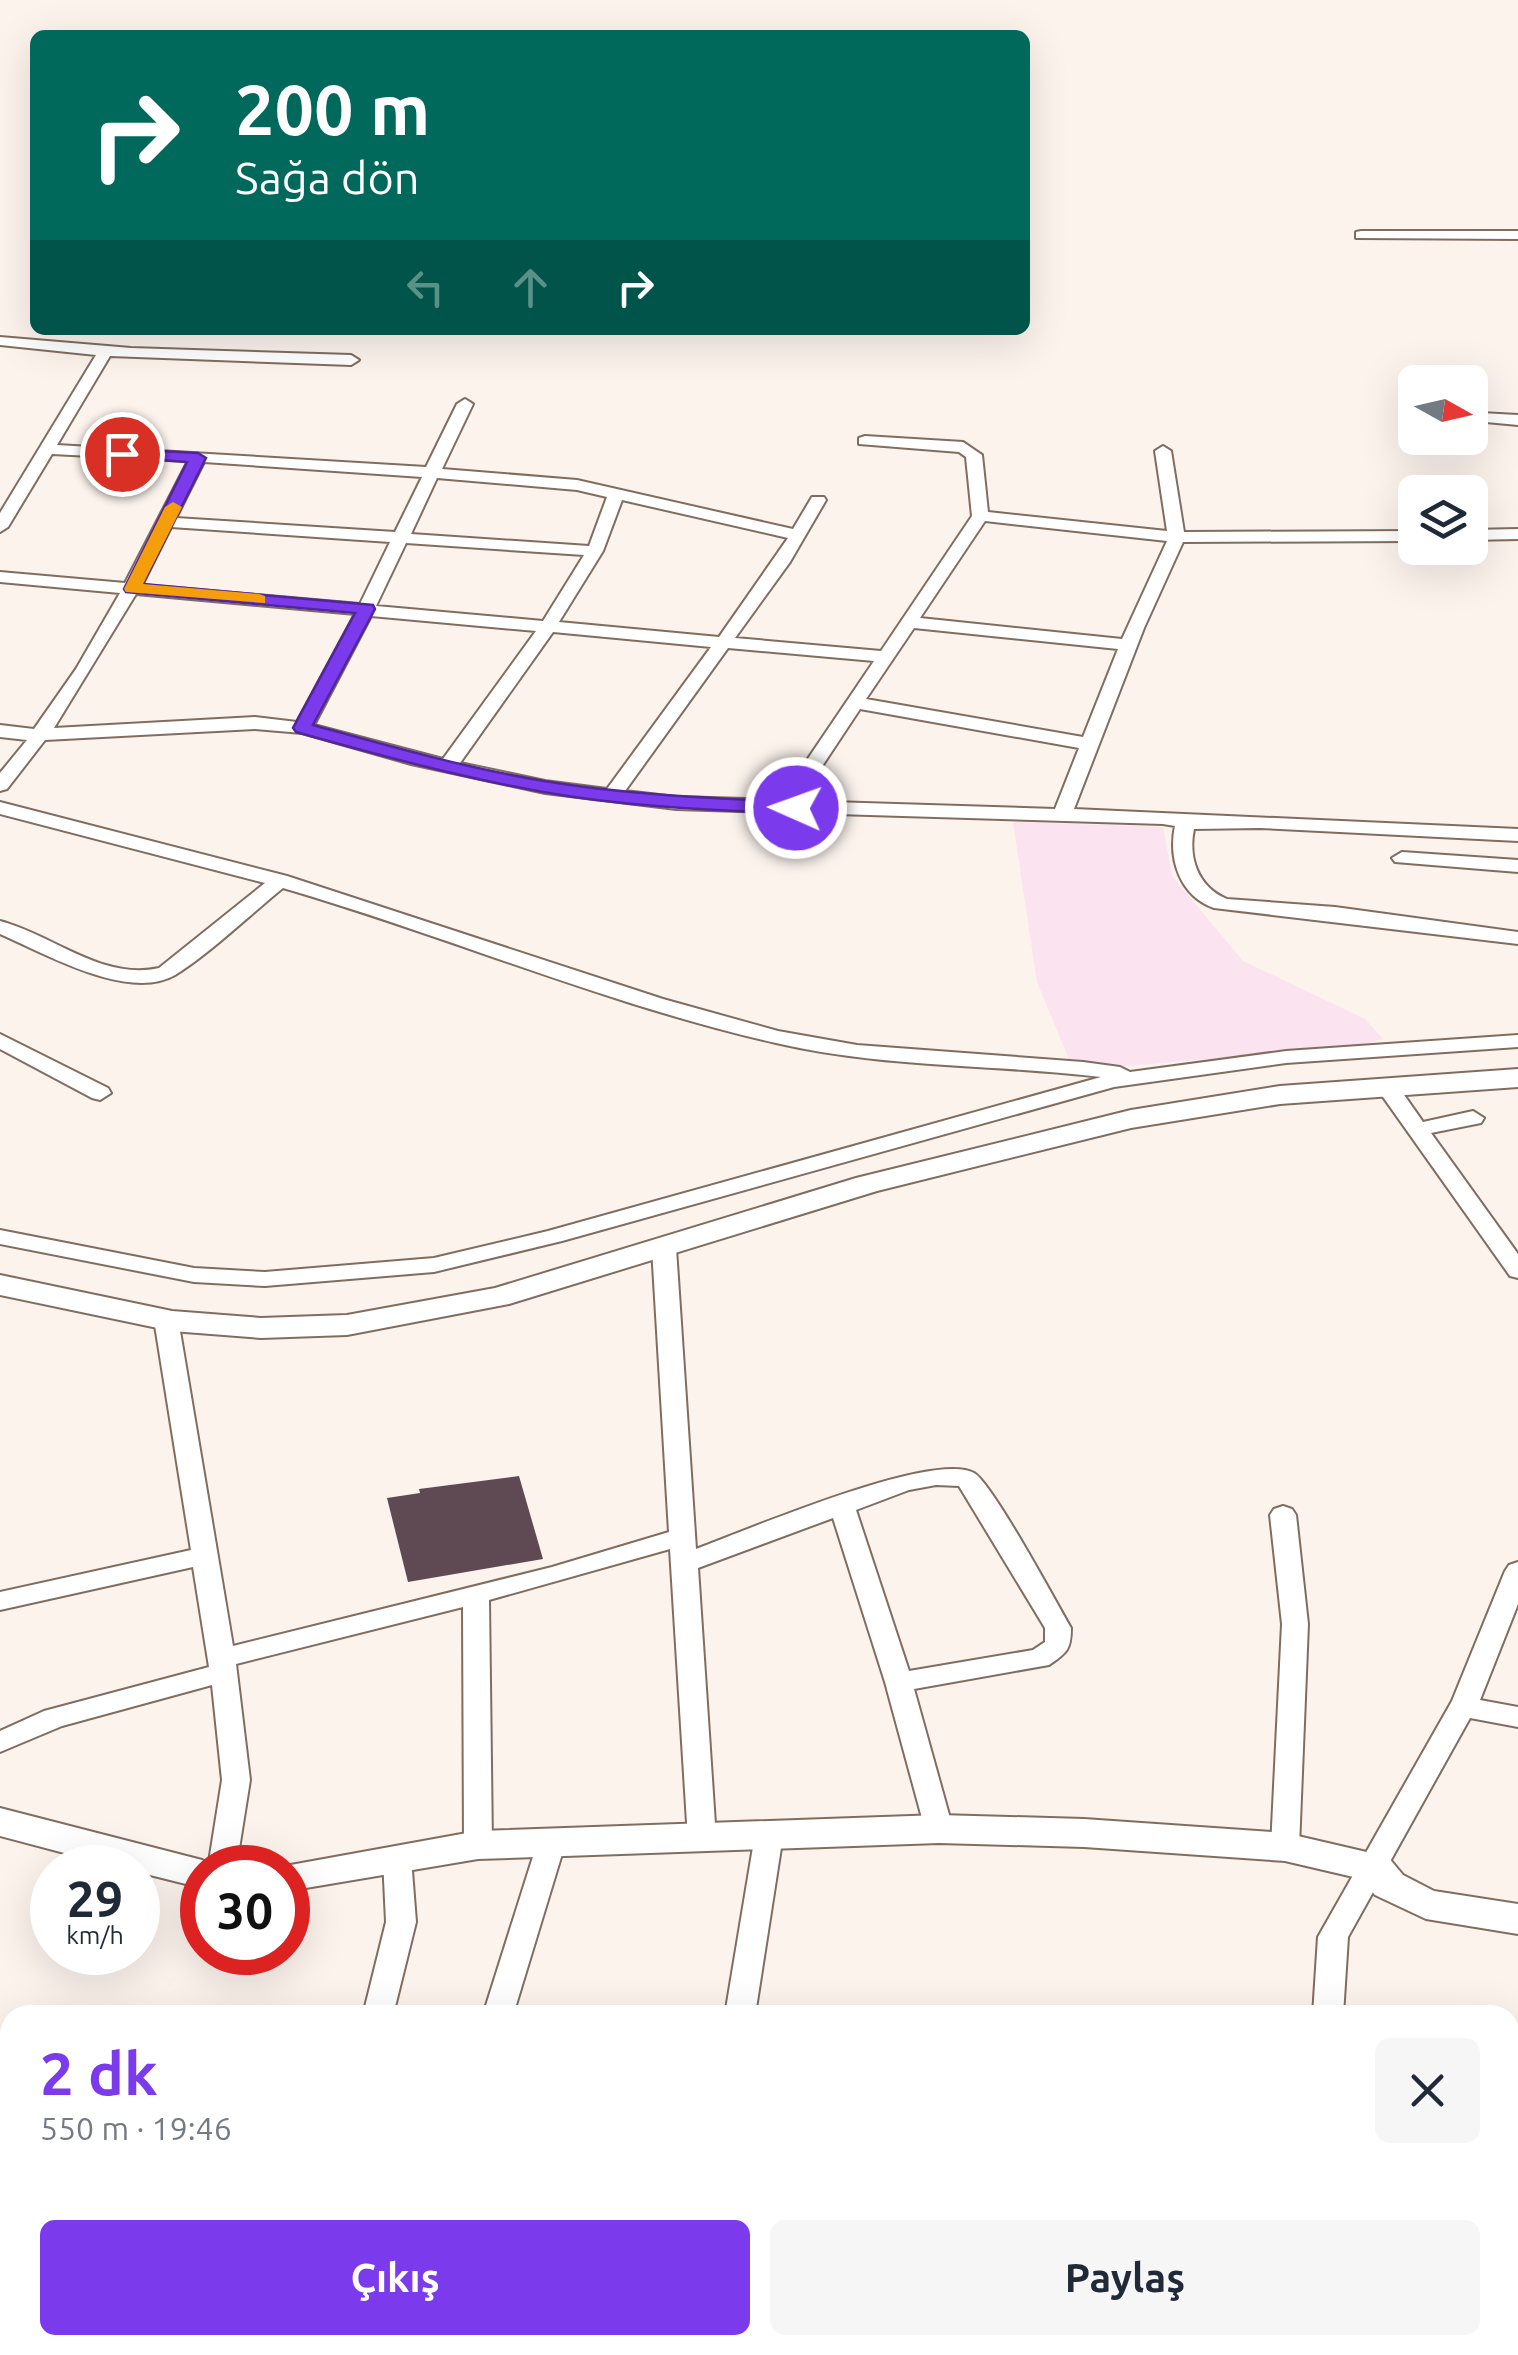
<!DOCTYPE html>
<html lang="tr">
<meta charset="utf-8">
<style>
:root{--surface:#fff;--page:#f6f6f7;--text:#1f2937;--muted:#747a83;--accent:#7c3aed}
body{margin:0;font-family:Ubuntu,sans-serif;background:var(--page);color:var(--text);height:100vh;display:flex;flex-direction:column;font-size:38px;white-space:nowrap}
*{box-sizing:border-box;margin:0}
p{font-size:32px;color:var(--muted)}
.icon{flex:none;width:55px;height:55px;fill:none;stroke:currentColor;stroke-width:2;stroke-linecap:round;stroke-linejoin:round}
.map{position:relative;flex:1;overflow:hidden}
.drawer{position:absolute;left:0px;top:2005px;width:1520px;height:350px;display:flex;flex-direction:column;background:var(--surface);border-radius:30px 30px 0 0;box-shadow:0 10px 40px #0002}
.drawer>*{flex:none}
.top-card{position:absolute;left:30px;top:30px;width:1000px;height:305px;border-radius:15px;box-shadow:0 10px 40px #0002;background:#00695c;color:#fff;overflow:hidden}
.needle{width:65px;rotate:98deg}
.fabs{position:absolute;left:1398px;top:365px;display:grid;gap:20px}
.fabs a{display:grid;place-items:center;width:90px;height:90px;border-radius:15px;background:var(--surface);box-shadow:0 10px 40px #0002;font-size:50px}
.speed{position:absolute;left:30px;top:1845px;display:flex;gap:20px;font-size:50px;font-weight:700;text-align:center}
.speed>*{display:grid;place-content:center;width:130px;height:130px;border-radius:50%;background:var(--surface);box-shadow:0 10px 40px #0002;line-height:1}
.speed small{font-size:25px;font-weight:400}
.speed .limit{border:15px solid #d22;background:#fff;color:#111}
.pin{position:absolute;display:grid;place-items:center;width:85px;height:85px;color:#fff;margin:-42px;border:5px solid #fff;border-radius:50%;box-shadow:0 2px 10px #0007}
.me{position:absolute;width:110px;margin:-55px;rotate:272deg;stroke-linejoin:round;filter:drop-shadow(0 0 8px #0008)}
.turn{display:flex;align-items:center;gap:35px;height:210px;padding:0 40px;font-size:45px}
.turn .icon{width:130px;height:130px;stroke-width:2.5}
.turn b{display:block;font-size:70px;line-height:85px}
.lanes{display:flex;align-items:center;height:95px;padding:0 40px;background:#0003;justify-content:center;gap:50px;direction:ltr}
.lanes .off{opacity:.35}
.round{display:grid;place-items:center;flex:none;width:105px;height:105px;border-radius:15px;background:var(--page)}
.headline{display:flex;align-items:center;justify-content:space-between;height:170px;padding:0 40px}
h1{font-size:60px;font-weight:600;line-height:75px;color:var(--accent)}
.primary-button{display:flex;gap:20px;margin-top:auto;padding:20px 40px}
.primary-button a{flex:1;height:115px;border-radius:15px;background:var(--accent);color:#fff;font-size:40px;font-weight:600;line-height:115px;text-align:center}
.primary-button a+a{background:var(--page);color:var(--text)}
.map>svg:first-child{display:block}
</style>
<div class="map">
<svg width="1518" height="2355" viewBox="0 0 1518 2355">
<rect width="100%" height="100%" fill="#fcf3ed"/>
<polygon fill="#fbe3ef" points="1013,822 1163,827 1172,876 1243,961 1365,1019 1383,1039 1359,1045 1117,1067 1071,1064 1037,982"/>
<polygon fill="#5f4a53" points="519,1476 543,1559 408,1582 387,1498 420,1493 419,1489"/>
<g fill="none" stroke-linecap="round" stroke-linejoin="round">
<defs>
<g id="minor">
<polygon points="1361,231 1518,231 1518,239 1356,238 1356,232"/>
<path d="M0 337 131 348 351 355 359 360 351 365 110 356 57 445 426 467 457 404 465 399 473 404 442 469 577 480 793 529 812 497H824L826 500 790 562 735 638 881 651 972 516 966 457 959 452 859 444V438L865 436 963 442 982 455 988 512 1167 531 1155 451 1163 446 1171 451 1184 532 1415 531V541L1183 542 1144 628 1074 809 1518 829V841L1260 828 1194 829C1188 858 1198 887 1227 899L1335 907 1518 932V944L1214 908C1180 896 1168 859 1175 826L1163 824 676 809 545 793 411 764 302 733 255 729 45 740 7 789 0 791V773L27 740 0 737V725L34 729 76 669 120 593 0 582V572L125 583 188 461 52 454 8 527 0 532V513L96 355 0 345ZM204 462 422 477 395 532 176 518ZM437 478 577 490 607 497 589 546 411 534ZM622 500 788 538 719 637 559 622 603 551ZM985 521 1167 541 1122 639 920 618ZM171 527 390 542 360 604 142 585ZM406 543 584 555 543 621 376 606ZM136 594 355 614 297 722 255 717 54 728ZM371 616 536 631 443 759 314 725ZM914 628 1118 649 1083 737 866 699ZM553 632 711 647 607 789 545 781 460 763ZM728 648 874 661 780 800 676 797 625 791ZM860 709 1079 748 1055 809 799 801Z"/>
<polygon points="1481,413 1518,415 1518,425 1475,421 1475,415"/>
<polygon points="1518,529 1518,539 1470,540 1470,530"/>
<path d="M0 802 287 876 663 999 778 1031 857 1045 1083 1062 1120 1067 1130 1072 1286 1051 1518 1035V1047L1286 1063 1114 1087 562 1241 434 1272 265 1286 194 1282 0 1244V1230L194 1268 265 1272 434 1258 548 1231 1101 1077C993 1064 883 1068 776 1043 608 1005 448 936 283 888 252 913 207 956 175 975 128 1002 44 953 0 934V921C51 934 103 981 159 968L265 883 0 814Z"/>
<polygon points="1402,852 1518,860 1518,872 1395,862 1392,858"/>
<polygon points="0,1034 108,1088 111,1093 100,1100 92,1098 0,1049"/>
<polygon points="1387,1080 1395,1082 1423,1122 1473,1111 1484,1118 1481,1123 1431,1133 1518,1254 1518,1278 1510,1276 1376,1087"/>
<path d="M664 1241 676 1248 696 1549C745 1531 933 1450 974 1473 992 1483 1056 1602 1071 1628 1071 1649 1067 1653 1049 1665L914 1689 953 1829 949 1836 939 1840 929 1836 925 1829 885 1682 833 1518 698 1568 716 1839 712 1846 702 1850 692 1846 688 1839 670 1549 489 1600 492 1845 488 1853 478 1856 468 1853 464 1845 463 1607 236 1664 250 1780 236 1868H208L222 1780 212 1685 62 1726 0 1752V1731L44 1711 209 1667 193 1567 0 1610V1592L191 1550 154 1319 158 1314 166 1312 178 1319 233 1646 552 1567 669 1532 652 1248ZM936 1485 959 1486 1045 1628V1642L1033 1650 909 1671 856 1510 909 1490Z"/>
<polygon points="1283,1506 1292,1509 1296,1515 1308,1624 1299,1847 1295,1855 1285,1858 1275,1855 1271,1847 1282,1624 1270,1515 1274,1509"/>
<polygon points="1518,1562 1518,1604 1480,1700 1518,1707 1518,1727 1470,1718 1348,1937 1343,2015 1313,2015 1318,1937 1452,1701 1505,1571 1509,1565"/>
<polygon points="769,1824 779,1828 783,1835 755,2015 725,2015 755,1835 759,1828"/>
<polygon points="551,1833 561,1836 565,1844 513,2015 483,2015 537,1844 541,1836"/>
<polygon points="397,1847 407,1850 411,1858 416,1922 393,2015 363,2015 386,1922 383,1858 387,1850"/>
<polygon points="1510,2344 1518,2355 1438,2355 1433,2345"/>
<polygon points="157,2345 249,2345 254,2355 162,2355"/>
<polygon points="357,2345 391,2345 387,2355 353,2355"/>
<polygon points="529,2345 563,2345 560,2355 526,2355"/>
<polygon points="1088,2345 1158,2345 1153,2355 1083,2355"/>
<polygon points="1334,2345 1368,2345 1370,2355 1336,2355"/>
</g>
<g id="major">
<polygon points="1518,1069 1518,1087 1280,1104 1131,1128 877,1191 509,1304 347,1335 261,1338 172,1331 0,1295 0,1275 172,1311 261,1318 347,1315 495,1288 856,1178 1131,1110 1280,1086"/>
<polygon points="0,1808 202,1860 218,1868 202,1868 202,1888 138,1872 138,1868 121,1868 0,1836"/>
<polygon points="939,1815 1084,1819 1285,1833 1388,1857 1403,1875 1434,1891 1518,1904 1518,1934 1426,1919 1375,1895 1362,1879 1285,1861 1084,1847 939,1843 478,1859 288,1891 288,1868 274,1868 478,1831"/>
<polygon points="0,2180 10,2183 10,2345 27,2345 27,2355 0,2355"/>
</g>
</defs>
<use href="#minor" stroke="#806d60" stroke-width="4"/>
<use href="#major" stroke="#806d60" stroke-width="4"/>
<use href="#minor" fill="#fff" fill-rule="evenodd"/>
<use href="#major" fill="#fff" fill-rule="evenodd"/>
</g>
<path fill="#7c3aed" stroke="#51269a" stroke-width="2.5" d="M122 449 198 453 206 458 143 584 373 605 375 609 313 725C389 746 466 768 544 781 628 795 712 798 796 802L806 808 796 814C712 810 627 807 543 792 459 777 378 755 296 732L293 728 355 613 126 592 124 589 187 462 117 457 114 454Z"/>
<polygon fill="#f59e0b" points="173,502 182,507 143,584 259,594 265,596 265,603 126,592 124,589 165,507"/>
</svg>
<div class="fabs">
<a><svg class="needle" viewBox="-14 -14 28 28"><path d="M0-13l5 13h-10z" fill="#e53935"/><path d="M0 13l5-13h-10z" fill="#747a83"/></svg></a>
<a><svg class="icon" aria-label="layers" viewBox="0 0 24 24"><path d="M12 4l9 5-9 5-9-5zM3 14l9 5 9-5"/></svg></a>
</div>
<div class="speed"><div>29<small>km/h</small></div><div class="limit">30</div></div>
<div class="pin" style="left:122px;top:454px;background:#d93025"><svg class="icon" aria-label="arrive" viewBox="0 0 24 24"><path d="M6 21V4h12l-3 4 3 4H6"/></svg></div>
<svg class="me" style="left:796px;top:808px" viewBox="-20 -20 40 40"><circle r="17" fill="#7c3aed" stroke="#fff" stroke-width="3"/><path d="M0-11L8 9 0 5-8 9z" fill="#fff"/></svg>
<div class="top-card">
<div class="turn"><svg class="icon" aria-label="right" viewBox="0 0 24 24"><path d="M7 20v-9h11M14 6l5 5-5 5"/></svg><div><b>200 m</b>Sağa dön</div></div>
<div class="lanes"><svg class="icon off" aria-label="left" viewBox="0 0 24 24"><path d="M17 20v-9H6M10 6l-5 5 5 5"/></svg><svg class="icon off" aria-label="ahead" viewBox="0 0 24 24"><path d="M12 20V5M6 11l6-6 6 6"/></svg><svg class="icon" aria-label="right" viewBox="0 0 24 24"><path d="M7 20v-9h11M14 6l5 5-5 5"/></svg></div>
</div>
<section class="drawer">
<div class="headline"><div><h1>2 dk</h1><p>550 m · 19:46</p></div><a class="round"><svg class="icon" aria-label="close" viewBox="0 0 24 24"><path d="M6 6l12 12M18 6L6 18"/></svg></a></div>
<div class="primary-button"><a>Çıkış</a><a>Paylaş</a></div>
</section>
</div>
